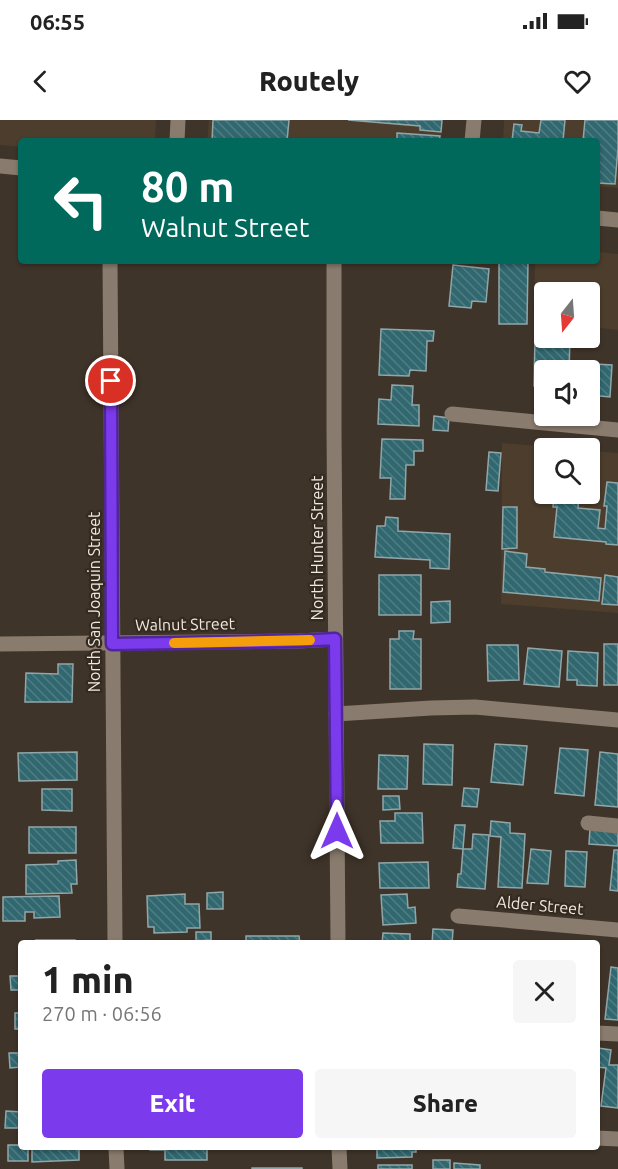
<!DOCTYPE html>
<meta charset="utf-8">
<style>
:root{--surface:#fff;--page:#f6f6f6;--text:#222;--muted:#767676;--accent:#7c3aed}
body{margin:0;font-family:Ubuntu,sans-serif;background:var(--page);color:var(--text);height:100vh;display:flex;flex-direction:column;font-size:22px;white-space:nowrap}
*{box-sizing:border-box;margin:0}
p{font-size:20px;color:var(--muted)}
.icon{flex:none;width:33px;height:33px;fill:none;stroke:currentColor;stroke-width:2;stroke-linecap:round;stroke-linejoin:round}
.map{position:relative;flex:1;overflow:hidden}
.details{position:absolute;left:18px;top:820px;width:582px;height:210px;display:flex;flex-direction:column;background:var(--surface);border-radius:6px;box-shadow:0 2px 4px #0004}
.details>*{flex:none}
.hud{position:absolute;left:18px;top:18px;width:582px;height:126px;border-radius:6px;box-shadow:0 2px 4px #0004;background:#00695c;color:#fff;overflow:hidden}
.needle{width:39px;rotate:197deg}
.controls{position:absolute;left:534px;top:162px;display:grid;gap:12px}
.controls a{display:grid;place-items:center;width:66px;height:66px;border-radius:6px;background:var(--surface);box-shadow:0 2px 4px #0004;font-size:30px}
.pin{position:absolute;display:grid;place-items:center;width:51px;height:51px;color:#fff;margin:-26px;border:3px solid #fff;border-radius:50%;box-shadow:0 2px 6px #0007}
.me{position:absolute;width:66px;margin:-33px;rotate:0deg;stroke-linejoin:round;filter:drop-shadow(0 0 4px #0008)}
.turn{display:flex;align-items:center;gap:21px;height:126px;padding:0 24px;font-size:27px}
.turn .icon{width:78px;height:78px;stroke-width:2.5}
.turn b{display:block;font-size:42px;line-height:51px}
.round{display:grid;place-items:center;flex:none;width:63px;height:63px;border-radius:6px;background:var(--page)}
.overview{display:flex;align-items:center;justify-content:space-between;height:102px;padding:0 24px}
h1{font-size:36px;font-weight:800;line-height:45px}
.cta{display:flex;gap:12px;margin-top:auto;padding:12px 24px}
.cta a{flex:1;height:69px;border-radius:6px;background:var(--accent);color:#fff;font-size:24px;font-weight:800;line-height:69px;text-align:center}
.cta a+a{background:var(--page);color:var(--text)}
.status{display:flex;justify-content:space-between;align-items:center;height:42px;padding:0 30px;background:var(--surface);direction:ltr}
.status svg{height:16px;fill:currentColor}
header{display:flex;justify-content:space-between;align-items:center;height:78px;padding:0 24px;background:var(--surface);font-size:27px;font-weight:800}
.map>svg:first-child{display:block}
</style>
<div class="status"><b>06:55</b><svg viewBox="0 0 49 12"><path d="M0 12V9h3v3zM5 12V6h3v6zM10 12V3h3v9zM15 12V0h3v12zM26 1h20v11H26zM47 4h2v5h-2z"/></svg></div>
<header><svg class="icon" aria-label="back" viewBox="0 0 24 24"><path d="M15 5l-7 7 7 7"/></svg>Routely<svg class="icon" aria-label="heart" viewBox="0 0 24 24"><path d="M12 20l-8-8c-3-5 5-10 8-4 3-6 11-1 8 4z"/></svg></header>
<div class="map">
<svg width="618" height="1049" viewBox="0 0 618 1049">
<defs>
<pattern id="building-back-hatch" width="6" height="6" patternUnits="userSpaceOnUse" patternTransform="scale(1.5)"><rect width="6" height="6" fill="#31676f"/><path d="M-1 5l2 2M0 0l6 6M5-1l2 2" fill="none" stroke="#4f7d83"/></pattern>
</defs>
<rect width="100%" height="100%" fill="#3f3429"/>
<g fill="#4c3d2c">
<polygon points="0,0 156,0 155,21 21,21 21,27 0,25"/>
<polygon points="209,0 443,0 441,21 207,21"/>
<polygon points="504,0 618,0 618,68 597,66 597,21 503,21"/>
<polygon points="597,132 618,134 618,210 590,207 590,172 544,172 544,203 534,202 535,141 597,141"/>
<polygon points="502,323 565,328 544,328 544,374 590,374 590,331 618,333 618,493 501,484"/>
</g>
<g fill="url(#building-back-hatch)" stroke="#91a6a9" stroke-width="1.5">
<polygon points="213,0 289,0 287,21 212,21"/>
<polygon points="348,0 442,0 441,12 420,10 420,6"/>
<polygon points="541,0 565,0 563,21 512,21 514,4 522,5 521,11 539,13"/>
<polygon points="585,0 618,0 618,28 615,64 597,63 597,21 583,21"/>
<polygon points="397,13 440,16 439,21 397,21"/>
<polygon points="499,141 528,141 527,204 499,204"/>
<polygon points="453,145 489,149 486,182 472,181 471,188 449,186"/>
<polygon points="381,209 434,211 433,221 427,221 426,251 410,250 409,256 379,255"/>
<polygon points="535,217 570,219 569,250 544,250 544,266 534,266"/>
<polygon points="578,243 612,245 610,277 590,275 590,250 578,250"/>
<polygon points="392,265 413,266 412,285 419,285 419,306 378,304 379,279 391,280"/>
<polygon points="434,296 449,298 448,311 433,310"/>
<polygon points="382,319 423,320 423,331 414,331 414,345 406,345 405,379 390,379 391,358 380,358"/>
<polygon points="489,332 501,333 498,371 486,370"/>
<polygon points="607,362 618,363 618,425 606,424 606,422 554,417 557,387 553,387 554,374 579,374 578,388 600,390 598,408 605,409 607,386 604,386"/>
<polygon points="503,387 517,387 517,428 502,429"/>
<polygon points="386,397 398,398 398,411 450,414 449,449 430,448 430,440 375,437 377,406 385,406"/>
<polygon points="505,431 527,434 526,447 545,449 545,452 601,458 599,481 503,472"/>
<rect x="379" y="455" width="42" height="40"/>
<polygon points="605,455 618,457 618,485 602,484"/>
<polygon points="450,481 450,502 431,503 431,482"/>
<polygon points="399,511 414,511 413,519 421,519 421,569 390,569 390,519 399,519"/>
<rect x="604" y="524" width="14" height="41"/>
<polygon points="487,525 518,525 519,560 488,561"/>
<polygon points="528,528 562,531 559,567 524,564"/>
<polygon points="568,531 598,533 597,566 577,565 577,560 567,560"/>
<polygon points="58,544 73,544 72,582 25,582 26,553 58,554"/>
<polygon points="424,624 453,625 452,665 423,664"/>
<polygon points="495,624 527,626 523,665 491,662"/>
<polygon points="560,628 588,630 584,676 555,673"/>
<polygon points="77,632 77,660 19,661 18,633"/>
<polygon points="600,632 618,634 618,687 595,685"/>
<polygon points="379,635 408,636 407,669 378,669"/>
<polygon points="464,668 479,669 477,687 462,686"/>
<polygon points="42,669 72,669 72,691 42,690"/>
<polygon points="383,676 399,676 400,689 383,690"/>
<polygon points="395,693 422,693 423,723 381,723 380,701 395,701"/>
<polygon points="491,701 510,703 510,713 525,714 522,768 498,767 501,717 490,716"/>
<polygon points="455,705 465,705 463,729 453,728"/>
<rect x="29" y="707" width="47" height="26"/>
<polygon points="590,709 618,710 618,726 589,724"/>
<polygon points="473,714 489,715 485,769 457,767 458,754 461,754 463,729 472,729"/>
<polygon points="531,729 551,731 548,764 527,763"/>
<polygon points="614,730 618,730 618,771 610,770"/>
<polygon points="566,731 587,732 585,767 565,766"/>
<polygon points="76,740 77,764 71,764 72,773 26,774 26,745 58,744 58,741"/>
<polygon points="428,742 429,768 380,768 379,743"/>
<polygon points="223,772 223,789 207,789 207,773"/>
<polygon points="185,774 185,784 199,784 200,808 187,808 187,812 154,813 154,807 148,807 147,776"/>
<polygon points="407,774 408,788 415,787 416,803 383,805 381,775"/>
<polygon points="59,776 60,797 34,798 34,792 25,792 25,801 3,801 3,777"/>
<polygon points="433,809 453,810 452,824 432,824"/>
<polygon points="196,812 211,812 211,820 196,821"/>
<polygon points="383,813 410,814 410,824 382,824"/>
<polygon points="246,816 299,816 300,824 246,824"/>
<polygon points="36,820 75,820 75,824 37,824"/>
<polygon points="191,821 191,824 146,824 146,822"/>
<rect x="597" y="844" width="2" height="39"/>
<polygon points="611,847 618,848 618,900 605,899"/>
<polygon points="10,856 21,856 21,870 11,870"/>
<rect x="15" y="893" width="6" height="16"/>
<polygon points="598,928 611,930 609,945 618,945 618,988 601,986 606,948 597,947"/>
<polygon points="9,933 21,933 21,947 10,948"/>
<polygon points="6,991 21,992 21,1008 5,1008"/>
<polygon points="8,1025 21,1025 21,1028 28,1028 28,1041 8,1041"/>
<polygon points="32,1028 79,1028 79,1040 32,1042"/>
<polygon points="150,1028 207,1028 207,1040 165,1040 165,1030 150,1030"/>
<polygon points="377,1028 416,1028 416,1032 412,1032 412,1037 377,1038"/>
<rect x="433" y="1040" width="17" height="9"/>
<polygon points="454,1043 480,1045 480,1049 454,1049"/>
<rect x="378" y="1045" width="34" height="4"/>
<rect x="252" y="1048" width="50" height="1"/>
</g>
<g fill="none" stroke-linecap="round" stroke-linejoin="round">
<g stroke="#897b6d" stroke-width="15">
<polyline points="177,21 178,0"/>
<polyline points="472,21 474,0"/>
<polyline points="0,46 21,48"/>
<polyline points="597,98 618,100"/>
<polyline points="110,141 115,824"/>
<polyline points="334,141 334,309 338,824"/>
<polyline points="452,294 618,310"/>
<polyline points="0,524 298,521 335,519"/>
<polyline points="336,594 431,588 475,587 618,600"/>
<polyline points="588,703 618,706"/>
<polyline points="458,796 618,810"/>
<polyline points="597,913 618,914"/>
<polyline points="597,1018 618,1019"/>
<polyline points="116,1028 117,1049"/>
<polyline points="339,1028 340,1049"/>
</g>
</g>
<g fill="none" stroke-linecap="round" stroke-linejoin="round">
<defs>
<polyline id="route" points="111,261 112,524 298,521 335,519 337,711"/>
</defs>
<use href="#route" stroke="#51269a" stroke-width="15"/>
<use href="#route" stroke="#7c3aed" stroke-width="10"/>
<polyline stroke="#f59e0b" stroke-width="10" points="174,523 310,520"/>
</g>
<g text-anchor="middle" stroke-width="4.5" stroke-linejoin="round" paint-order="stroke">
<g font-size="16" fill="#f0e9e2" stroke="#342a1f">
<text transform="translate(317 428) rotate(-90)" y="6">North Hunter Street</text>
<text transform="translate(94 482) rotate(-90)" y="6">North San Joaquin Street</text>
<text transform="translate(185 504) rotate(-1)" y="6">Walnut Street</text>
<text transform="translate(540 785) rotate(5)" y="6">Alder Street</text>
</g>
</g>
</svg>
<div class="controls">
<a><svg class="needle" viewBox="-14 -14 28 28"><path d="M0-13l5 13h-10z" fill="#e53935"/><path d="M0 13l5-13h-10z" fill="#767676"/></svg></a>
<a><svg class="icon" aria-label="sound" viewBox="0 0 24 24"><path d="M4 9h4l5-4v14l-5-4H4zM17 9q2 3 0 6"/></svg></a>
<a><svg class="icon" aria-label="search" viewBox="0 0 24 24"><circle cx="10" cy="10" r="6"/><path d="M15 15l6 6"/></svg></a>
</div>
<div class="pin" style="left:111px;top:261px;background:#d93025"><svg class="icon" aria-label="arrive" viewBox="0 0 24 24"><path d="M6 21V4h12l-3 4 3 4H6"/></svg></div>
<svg class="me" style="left:337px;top:711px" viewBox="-20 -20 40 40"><path d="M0-17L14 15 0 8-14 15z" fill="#7c3aed" stroke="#fff" stroke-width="4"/></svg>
<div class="hud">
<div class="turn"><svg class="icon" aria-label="left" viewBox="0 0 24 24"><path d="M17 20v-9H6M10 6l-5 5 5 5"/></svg><div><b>80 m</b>Walnut Street</div></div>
</div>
<section class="details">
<div class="overview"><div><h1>1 min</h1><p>270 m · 06:56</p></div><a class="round"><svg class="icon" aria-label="close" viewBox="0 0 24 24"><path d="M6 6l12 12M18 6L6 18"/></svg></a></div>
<div class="cta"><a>Exit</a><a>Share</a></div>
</section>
</div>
